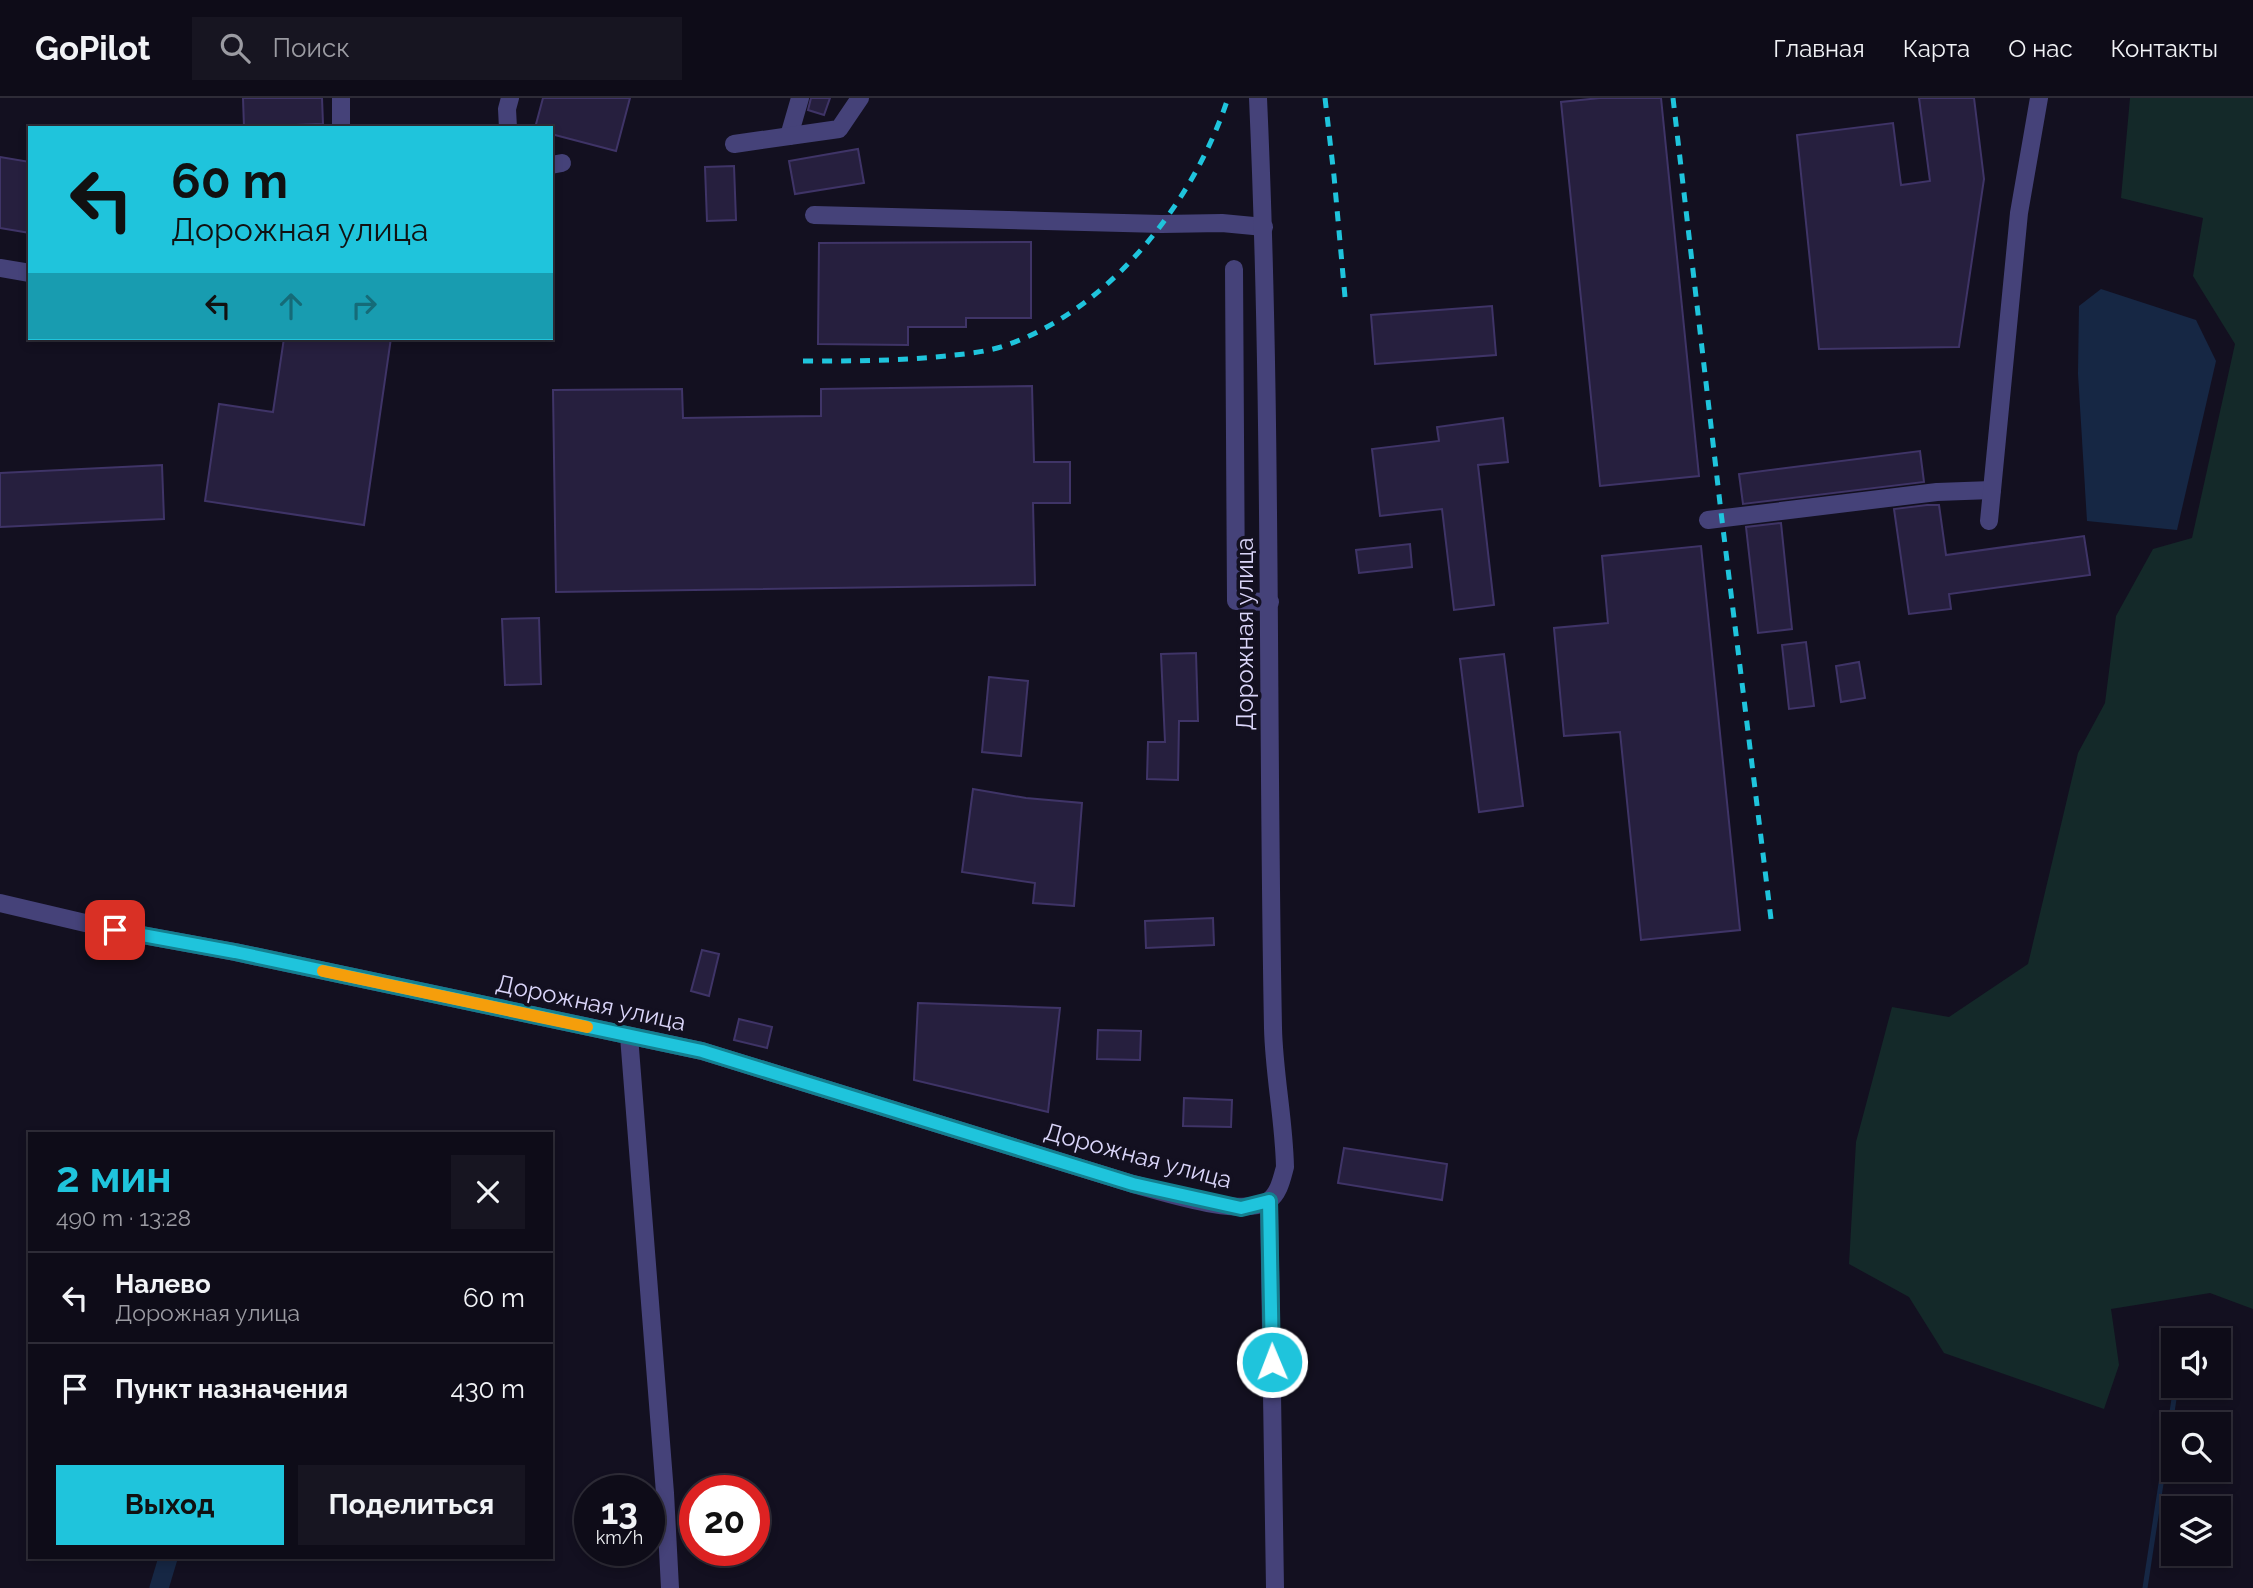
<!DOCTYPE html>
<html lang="ru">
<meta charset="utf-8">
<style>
:root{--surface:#0e0c18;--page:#171521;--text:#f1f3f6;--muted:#9b9ba2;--line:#2e2c37;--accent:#1fc4dc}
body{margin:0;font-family:Raleway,sans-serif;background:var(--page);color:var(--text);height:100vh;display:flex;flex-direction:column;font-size:26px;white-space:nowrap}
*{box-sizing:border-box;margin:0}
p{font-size:23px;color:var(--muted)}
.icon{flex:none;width:38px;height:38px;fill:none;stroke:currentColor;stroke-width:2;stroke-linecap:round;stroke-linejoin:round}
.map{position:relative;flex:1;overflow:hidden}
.panel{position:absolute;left:28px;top:1034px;width:525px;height:427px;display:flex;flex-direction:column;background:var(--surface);border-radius:0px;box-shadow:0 4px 10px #0003,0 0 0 2px var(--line)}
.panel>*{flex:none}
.banner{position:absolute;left:28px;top:28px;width:525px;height:214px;border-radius:0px;box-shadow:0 4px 10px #0003,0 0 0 2px var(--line);background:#1fc4dc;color:#111;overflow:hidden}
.buttons{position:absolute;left:2161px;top:1230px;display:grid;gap:14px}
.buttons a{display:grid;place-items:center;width:70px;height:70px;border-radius:0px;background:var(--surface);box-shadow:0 4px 10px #0003,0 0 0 2px var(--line);font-size:35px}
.speed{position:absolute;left:574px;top:1377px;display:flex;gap:14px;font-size:35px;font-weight:700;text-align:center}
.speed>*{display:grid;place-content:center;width:91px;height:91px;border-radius:50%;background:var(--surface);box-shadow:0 4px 10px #0003,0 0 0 2px var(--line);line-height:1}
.speed small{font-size:18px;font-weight:400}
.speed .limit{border:10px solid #d22;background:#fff;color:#111}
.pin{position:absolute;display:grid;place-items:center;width:60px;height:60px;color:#fff;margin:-30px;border-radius:14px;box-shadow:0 4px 10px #0006}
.me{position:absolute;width:77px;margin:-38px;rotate:359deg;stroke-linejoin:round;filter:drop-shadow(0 0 5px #0008)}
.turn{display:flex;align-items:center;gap:24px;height:147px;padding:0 28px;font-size:32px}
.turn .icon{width:91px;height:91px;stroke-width:2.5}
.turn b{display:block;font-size:49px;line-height:60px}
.lanes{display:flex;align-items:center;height:66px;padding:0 28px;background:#0003;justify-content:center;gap:35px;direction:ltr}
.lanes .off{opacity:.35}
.round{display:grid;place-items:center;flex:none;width:74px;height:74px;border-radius:0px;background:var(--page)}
.overview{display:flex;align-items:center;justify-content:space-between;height:119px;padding:0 28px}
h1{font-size:42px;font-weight:700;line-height:52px;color:var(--accent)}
.button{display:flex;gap:14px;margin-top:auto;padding:14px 28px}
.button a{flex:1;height:80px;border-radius:0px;background:var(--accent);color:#111;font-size:28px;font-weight:700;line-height:80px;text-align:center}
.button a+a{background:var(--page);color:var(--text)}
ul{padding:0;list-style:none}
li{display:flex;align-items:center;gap:21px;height:91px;padding:0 28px;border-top:2px solid var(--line)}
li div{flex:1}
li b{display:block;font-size:26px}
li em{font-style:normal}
header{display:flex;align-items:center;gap:42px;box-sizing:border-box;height:98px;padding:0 35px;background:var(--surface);border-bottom:2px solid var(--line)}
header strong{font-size:33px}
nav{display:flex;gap:38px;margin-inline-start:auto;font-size:24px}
.search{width:490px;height:63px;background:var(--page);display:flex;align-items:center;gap:18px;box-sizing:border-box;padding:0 24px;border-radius:0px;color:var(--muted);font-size:26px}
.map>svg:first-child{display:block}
</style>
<header>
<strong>GoPilot</strong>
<div class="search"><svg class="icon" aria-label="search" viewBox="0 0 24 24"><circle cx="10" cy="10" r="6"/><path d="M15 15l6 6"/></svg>Поиск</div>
<nav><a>Главная</a><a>Карта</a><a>О нас</a><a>Контакты</a></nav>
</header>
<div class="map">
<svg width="2253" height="1490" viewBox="0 0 2253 1490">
<rect width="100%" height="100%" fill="#131020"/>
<polygon fill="#142929" points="2130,0 2253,0 2253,1211 2210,1195 2111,1211 2119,1267 2104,1311 1944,1255 1909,1199 1849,1166 1856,1044 1892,909 1949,919 2028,866 2078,655 2105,605 2116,518 2153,451 2192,440 2235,246 2193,178 2203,120 2121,100"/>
<polygon fill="#162744" points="2101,191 2196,222 2216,263 2177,432 2087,423 2078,276 2079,208"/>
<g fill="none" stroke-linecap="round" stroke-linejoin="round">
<polyline stroke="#162744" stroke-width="5" points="2145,1490 2176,1288"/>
<polyline stroke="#162744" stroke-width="19" points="159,1490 168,1460"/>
</g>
<g fill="#261f3e" stroke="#3f3467" stroke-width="2">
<polygon points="243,0 322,0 323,26 244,29"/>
<polygon points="543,0 630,0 616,53 551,36 551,30 535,30"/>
<polygon points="811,0 830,0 824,17 808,12"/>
<polygon points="1600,0 1661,0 1699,378 1600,388 1561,4"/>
<polygon points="1919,0 1974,0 1984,81 1959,249 1819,251 1797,37 1893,25 1901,87 1930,83"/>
<polygon points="858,51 864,85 795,96 789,63"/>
<polygon points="0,59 30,64 30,135 0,130"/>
<polygon points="734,68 736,122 707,123 705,69"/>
<polygon points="1031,144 1031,220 966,220 966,229 908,229 908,247 818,246 819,145"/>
<polygon points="1492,208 1496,257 1375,266 1371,217"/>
<polygon points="284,240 391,240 364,427 205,403 219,306 273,314"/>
<polygon points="1032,288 1034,364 1070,364 1070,405 1033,405 1035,487 556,494 553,292 682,291 683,320 821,318 821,291"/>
<polygon points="1503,320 1508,364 1478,367 1494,507 1454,512 1442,411 1380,418 1372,351 1439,343 1437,329"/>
<polygon points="1920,353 1924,384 1743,406 1739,376"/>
<polygon points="162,367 164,421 0,429 0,375"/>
<polygon points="1927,407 1939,407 1946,457 2084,438 2090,477 1949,496 1951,511 1909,516 1894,411"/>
<polygon points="1781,425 1792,531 1758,535 1746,429"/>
<polygon points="1410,446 1412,469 1359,475 1356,452"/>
<polygon points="1701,448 1740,832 1641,842 1620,634 1564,638 1554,530 1608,525 1602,458"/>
<polygon points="539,520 541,586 505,587 502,521"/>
<polygon points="1806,544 1814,608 1789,611 1782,547"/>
<polygon points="1196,555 1198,623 1179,623 1178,682 1147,681 1148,644 1165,644 1161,556"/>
<polygon points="1504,556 1523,708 1479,714 1460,561"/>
<polygon points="1859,564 1865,600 1841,604 1836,568"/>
<polygon points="989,579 1028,583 1021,658 982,654"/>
<polygon points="973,691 1026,700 1082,705 1074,808 1033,805 1035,785 962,774"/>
<polygon points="1213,820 1214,847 1146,850 1145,823"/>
<polygon points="702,852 719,856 709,898 691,893"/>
<polygon points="918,905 1060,910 1048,1014 914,982"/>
<polygon points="739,921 772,929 767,950 734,942"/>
<polygon points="1098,932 1141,933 1140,962 1097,961"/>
<polygon points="1184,1000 1232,1002 1231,1029 1183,1028"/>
<polygon points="1344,1050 1447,1066 1442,1102 1338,1085"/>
</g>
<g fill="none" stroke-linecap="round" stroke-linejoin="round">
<g stroke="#454279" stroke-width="18">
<polyline points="341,0 341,30"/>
<polyline points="508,30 507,11 510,0"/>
<polyline points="789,38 800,0"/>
<polyline points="734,46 839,31 860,0"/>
<polyline points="551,67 562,65"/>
<polyline points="814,117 1162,126 1222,125 1264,129"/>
<polyline points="0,170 30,175"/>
<polyline points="1234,171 1236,503 1270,504"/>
<polyline points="1708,422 1937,394 1992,392"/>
<polyline points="1989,423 2019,115 2039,0"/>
<path d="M0 805 115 832 235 854 702 953 1133 1086C1164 1094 1241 1120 1268 1103 1279 1096 1282 1080 1285 1069 1284 1022 1274 976 1273 930 1267 620 1272 310 1258 0"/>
<polyline points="629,938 665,1395 670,1490"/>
<polyline points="1269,1103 1275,1490"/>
</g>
<g stroke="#1fc4dc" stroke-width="5" stroke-dasharray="10 9" stroke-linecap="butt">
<polyline points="1325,0 1334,78 1345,199"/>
<polyline points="1673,0 1721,414 1771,821"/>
<path d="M803 263C851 263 898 263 946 258 965 256 986 254 1004 248 1110 212 1194 104 1228 0"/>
</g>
</g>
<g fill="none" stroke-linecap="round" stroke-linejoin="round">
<defs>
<polyline id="route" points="115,832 235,854 702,953 1133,1086 1241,1110 1269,1103 1272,1264"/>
</defs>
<use href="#route" stroke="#147f8f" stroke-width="18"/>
<use href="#route" stroke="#1fc4dc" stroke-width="12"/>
<polyline stroke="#f59e0b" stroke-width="12" points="323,873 587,929"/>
</g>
<g text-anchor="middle" stroke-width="7" stroke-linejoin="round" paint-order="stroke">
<g font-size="24" fill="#dad5f9" stroke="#131020">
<text transform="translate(1245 536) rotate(-90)" y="8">Дорожная улица</text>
<text transform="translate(591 905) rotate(12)" y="8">Дорожная улица</text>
<text transform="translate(1138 1058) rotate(15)" y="8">Дорожная улица</text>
</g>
</g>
</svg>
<div class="buttons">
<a><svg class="icon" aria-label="sound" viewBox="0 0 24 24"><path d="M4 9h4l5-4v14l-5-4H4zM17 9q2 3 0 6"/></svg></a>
<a><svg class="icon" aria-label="search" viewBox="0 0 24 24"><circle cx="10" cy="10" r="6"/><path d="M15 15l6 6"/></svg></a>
<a><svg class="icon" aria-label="layers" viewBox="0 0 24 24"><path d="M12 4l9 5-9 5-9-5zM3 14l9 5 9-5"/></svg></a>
</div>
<div class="speed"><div>13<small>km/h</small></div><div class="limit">20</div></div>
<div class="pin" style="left:115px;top:832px;background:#d93025"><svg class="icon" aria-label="arrive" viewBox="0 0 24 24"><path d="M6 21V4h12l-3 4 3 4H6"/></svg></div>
<svg class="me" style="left:1272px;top:1264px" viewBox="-20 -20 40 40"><circle r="17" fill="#1fc4dc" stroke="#fff" stroke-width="3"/><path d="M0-11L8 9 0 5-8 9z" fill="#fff"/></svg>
<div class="banner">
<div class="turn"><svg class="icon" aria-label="left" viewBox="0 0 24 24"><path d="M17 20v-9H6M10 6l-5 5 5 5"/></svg><div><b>60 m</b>Дорожная улица</div></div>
<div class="lanes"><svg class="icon" aria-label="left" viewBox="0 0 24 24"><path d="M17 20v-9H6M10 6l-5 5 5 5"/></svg><svg class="icon off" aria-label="ahead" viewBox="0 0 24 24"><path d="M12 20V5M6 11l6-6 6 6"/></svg><svg class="icon off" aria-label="right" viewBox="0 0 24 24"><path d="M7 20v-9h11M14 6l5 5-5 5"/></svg></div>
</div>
<section class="panel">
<div class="overview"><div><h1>2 мин</h1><p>490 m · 13:28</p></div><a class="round"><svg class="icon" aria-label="close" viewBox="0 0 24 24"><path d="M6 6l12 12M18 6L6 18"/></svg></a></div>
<ul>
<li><svg class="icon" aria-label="left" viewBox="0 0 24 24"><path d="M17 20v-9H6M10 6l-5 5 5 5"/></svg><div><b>Налево</b><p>Дорожная улица</p></div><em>60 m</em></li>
<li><svg class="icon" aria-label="arrive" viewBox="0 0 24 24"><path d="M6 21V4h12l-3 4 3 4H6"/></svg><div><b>Пункт назначения</b></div><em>430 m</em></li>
</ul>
<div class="button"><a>Выход</a><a>Поделиться</a></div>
</section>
</div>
